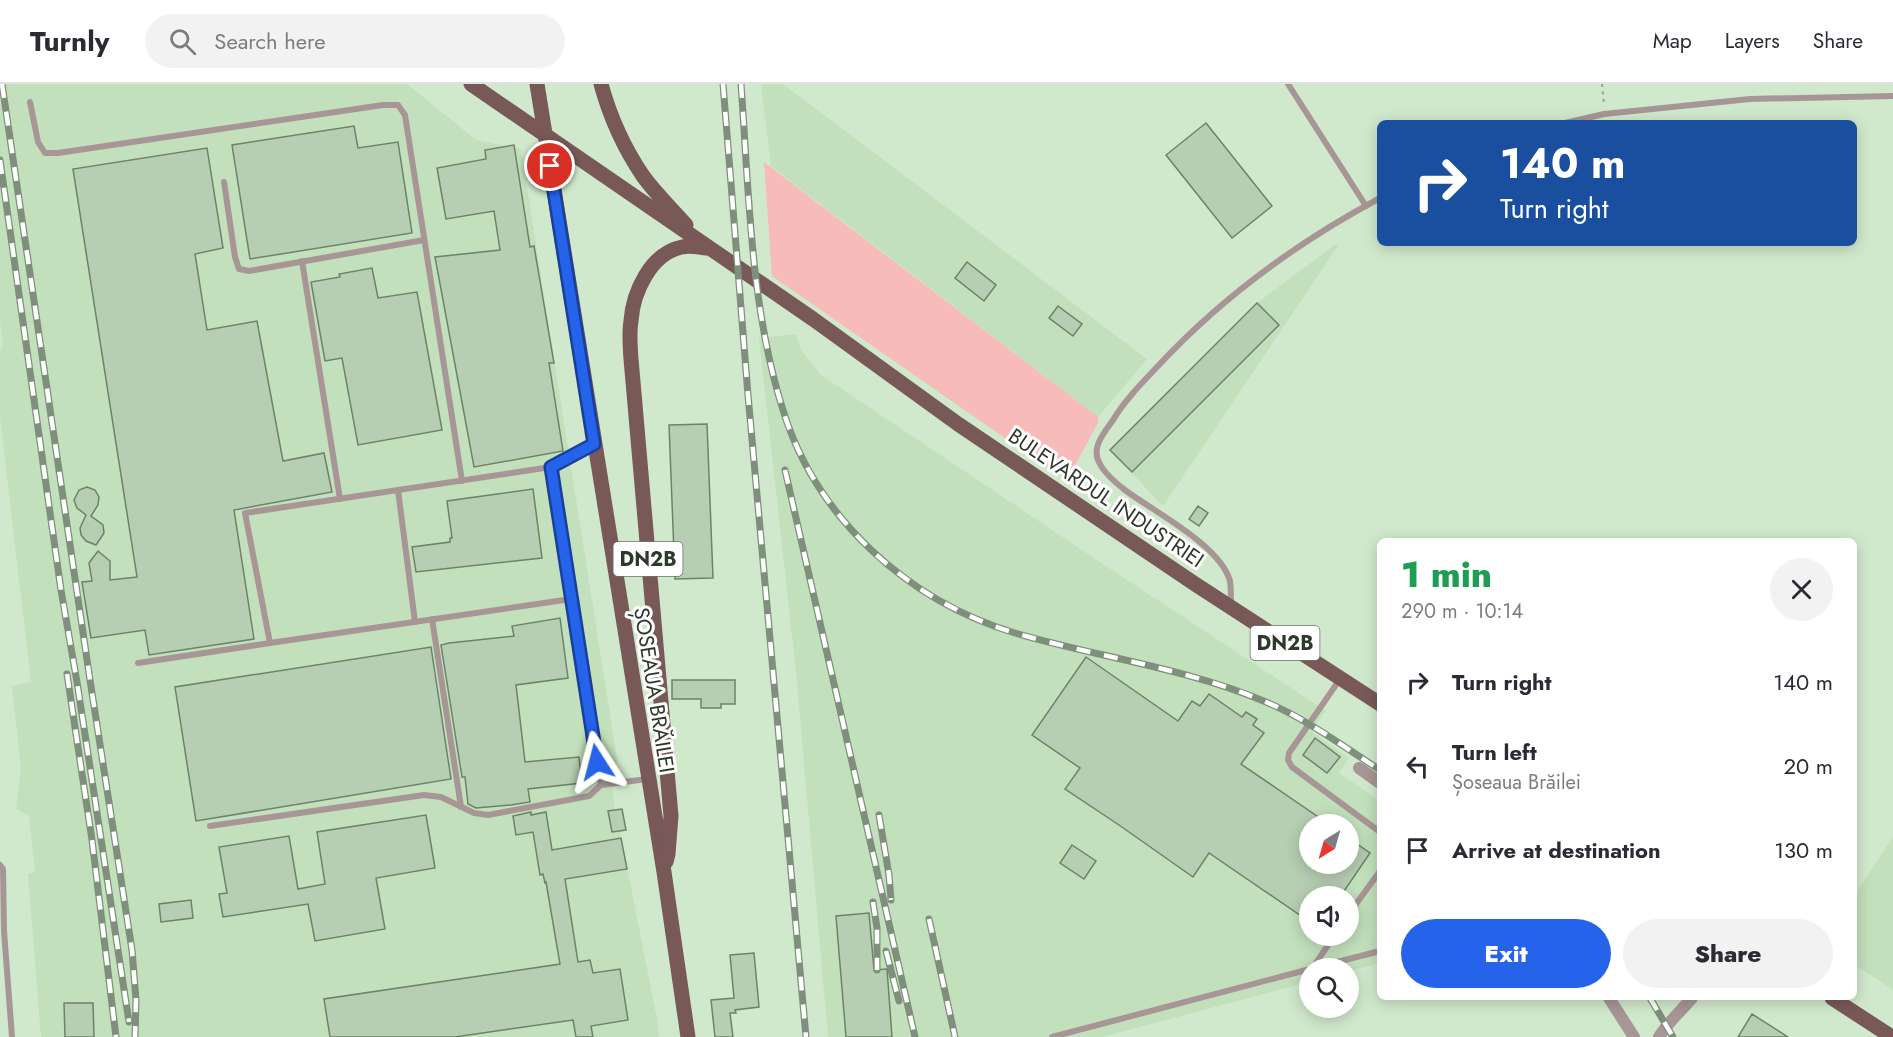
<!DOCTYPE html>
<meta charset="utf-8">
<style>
:root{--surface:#fff;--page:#f2f2f3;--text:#2b2b33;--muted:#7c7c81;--line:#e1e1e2;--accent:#2563eb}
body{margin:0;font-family:Jost,sans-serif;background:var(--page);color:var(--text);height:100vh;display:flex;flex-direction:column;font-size:22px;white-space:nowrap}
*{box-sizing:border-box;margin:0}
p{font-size:20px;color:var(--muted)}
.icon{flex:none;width:33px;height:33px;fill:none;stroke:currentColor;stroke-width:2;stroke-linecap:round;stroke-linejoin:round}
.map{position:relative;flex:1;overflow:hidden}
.drawer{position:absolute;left:1377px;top:454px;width:480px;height:462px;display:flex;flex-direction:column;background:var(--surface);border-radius:9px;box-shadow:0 3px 15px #0003}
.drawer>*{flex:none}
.top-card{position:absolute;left:1377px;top:36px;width:480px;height:126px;border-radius:9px;box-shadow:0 3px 15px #0003;background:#1a4fa0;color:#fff;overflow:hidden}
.needle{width:39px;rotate:217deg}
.buttons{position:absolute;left:1299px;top:730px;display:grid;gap:12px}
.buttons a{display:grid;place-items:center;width:60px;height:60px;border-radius:50%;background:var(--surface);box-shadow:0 3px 15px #0003;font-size:30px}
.pin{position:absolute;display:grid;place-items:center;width:51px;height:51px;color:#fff;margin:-26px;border:3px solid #fff;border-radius:50%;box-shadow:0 2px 6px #0007}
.me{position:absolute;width:66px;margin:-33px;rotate:351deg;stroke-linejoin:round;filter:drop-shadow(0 0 4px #0008)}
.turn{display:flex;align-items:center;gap:21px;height:126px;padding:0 24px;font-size:27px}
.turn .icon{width:78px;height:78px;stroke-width:2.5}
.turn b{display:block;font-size:42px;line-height:51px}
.round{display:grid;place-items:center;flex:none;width:63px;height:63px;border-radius:32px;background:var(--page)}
.summary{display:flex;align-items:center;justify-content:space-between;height:102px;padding:0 24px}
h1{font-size:36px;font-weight:800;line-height:45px;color:#1e9e55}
.primary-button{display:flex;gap:12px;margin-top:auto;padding:12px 24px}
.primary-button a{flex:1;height:69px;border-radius:36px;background:var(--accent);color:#fff;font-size:24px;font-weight:800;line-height:69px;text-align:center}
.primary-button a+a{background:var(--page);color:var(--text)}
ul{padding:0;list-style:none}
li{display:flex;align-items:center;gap:18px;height:84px;padding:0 24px}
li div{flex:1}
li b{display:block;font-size:22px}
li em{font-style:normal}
header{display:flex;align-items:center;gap:36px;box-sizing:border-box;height:84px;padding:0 30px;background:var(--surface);border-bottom:2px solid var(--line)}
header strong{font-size:28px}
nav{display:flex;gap:33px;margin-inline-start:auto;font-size:21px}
.search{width:420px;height:54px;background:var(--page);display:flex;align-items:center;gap:15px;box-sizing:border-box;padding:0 21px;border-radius:33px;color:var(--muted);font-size:22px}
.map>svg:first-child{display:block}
</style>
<header>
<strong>Turnly</strong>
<div class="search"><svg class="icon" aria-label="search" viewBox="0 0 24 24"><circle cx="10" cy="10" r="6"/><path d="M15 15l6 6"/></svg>Search here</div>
<nav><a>Map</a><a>Layers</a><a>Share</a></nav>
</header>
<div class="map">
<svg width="1893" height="953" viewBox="0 0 1893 953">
<rect width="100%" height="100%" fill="#d0e9cc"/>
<g fill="#c2e0bc" fill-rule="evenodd">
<polygon points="0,0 407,0 476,56 521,65 619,688 610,688 615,726 622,725 626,746 620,747 657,935 659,953 41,953 28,790 35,788 29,732 16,725 21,686 12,602 31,598 0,333 0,267 3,262 0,237"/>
<polygon points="761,0 783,0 1147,275 1098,333 771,82"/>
<polygon points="1336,160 1338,162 1165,419 1162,421 1110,366 1257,219"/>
<path d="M796 250 801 266 821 291 1091 472 1326 627 1311 647 1349 674 1339 689 1380 717V879L1349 887 1348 885H1310L1309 898 1102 953H828L796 588 759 254ZM1310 741H1348V780H1310ZM1310 813H1348V852H1310Z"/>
<polygon points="1893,753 1893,906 1854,880 1854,812"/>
</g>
<polygon fill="#f7bbb9" points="764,78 1098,333 1098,339 1074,383 1065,392 1058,391 772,192"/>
<g fill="#b6ceb2" stroke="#6c8368" stroke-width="1.5">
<polygon points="1206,39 1272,122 1232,154 1166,71"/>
<polygon points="354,42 358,64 398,58 412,149 250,175 232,61"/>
<polygon points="514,61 530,163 534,162 554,279 549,279 563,367 474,383 435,173 500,166 494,127 446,135 437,84 486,75 485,66"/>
<polygon points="207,64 223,164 195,170 207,246 257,237 283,377 324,369 332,408 234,426 254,555 149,571 145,546 91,554 82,498 92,497 89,479 98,467 110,477 110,496 137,493 73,85"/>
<polygon points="967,178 996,201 984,217 955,194"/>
<polygon points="372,184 378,214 417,208 442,346 358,361 342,274 325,277 311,198 340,193 339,190"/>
<polygon points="1257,219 1279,241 1132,388 1110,366"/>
<polygon points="1058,222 1082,240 1073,252 1049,234"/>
<polygon points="707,340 713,494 675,495 669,341"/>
<polygon points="87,403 95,406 99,413 98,421 91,432 103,441 104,449 96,461 86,457 81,451 80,444 86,431 77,424 74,416 79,406"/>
<polygon points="533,405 542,474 416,488 412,463 450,458 450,454 452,454 447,417"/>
<polygon points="1198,422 1208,429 1199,442 1189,435"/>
<polygon points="560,534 568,594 516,601 525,678 579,673 582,699 528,705 530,718 511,721 476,724 468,720 465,693 462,693 441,561 449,559 514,552 512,542"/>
<polygon points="431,563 451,695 196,737 175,603"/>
<polygon points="1086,573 1178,637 1192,617 1200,622 1209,610 1242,633 1246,628 1257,635 1253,641 1264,649 1241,680 1330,741 1310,741 1310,780 1348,780 1348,754 1370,769 1340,813 1310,813 1310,838 1209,769 1193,793 1119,741 1065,705 1080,684 1032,651"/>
<polygon points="672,596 735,596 735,620 721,620 721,624 701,624 701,615 672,615"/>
<polygon points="1315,654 1340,673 1327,689 1303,671"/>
<polygon points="622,725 626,746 612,748 608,727"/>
<polygon points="531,728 531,731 546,728 552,766 621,754 627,785 565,795 578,878 590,876 593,889 620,885 628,936 591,942 593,953 576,953 573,936 455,953 330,953 324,915 560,880 546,798 545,799 543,790 540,791 533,748 516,751 513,732"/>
<polygon points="426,731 435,784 376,794 385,845 315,857 308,820 223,833 219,810 227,809 219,763 289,752 298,805 325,800 317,748"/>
<polygon points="1072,761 1096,777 1084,795 1060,779"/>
<polygon points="191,816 193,834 161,838 159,820"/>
<polygon points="869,829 874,886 887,885 892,953 846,953 836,832"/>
<polygon points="754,869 759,923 735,926 736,929 730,929 733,953 715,953 711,916 734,914 730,871"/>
<polygon points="64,919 93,919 94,953 65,953"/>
<polygon points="1752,930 1788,953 1738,953"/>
</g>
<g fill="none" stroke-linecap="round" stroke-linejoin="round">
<polyline stroke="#90a48d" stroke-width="2" stroke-dasharray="3 4.5" stroke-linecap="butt" points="1602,0 1604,21"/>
<g stroke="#a89696" stroke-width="6">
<polyline points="1288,0 1366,122"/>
<polyline points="30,18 38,58 45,69 58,69 383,21 398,21 405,31 462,397"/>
<polyline points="1565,39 1604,30 1750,15 1893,12"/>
<polyline points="224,98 235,173 239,185 249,187 424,156"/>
<polyline points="302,177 340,415"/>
<polyline points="551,383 601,701 647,695"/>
<polyline points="398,406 415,538"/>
<polyline points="571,515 270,559 245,429 551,383 594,360"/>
<path d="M1231 520C1231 512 1231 504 1230 497 1220 461 1154 428 1125 406 1116 399 1105 390 1100 380 1090 364 1104 349 1113 336 1125 316 1141 300 1157 283 1220 215 1298 158 1380 114"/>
<polyline points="432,535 461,723"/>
<polyline points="138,579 270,559"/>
<polyline points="1340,595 1289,669 1288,676 1292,683 1380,748"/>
<polyline points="210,742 424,711 441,713 474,729 488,731 589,712 601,701"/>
<polyline points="0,781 3,785 4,847 12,953"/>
<polyline points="1348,831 1380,787"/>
<polyline points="1310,885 1380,867"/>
<polyline points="1312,885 1334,852"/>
<polyline points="1052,953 1310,885"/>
</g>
<g stroke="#a89696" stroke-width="12">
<polyline points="1359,684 1380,699"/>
<polyline points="1609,914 1634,953"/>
<path d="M1659 953C1668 938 1681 927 1692 914"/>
</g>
<g stroke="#785958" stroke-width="15">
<polyline points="471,0 813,235 958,340 1195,500 1380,620"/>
<polyline points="537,0 664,788 688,953"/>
<path d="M601 0C610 33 624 64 643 92 656 110 672 125 686 141"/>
<path d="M666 778 668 770 671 732 631 275C630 262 629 249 631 237 633 208 651 169 682 163 690 161 698 163 706 164"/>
<polyline points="1832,914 1892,953"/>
</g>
<defs>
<g id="rail">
<polyline points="2,0 90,596 132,866 136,916 135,953"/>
<polyline points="723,0 748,311 806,953"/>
<path d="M741 0C749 108 750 222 783 326 816 434 908 517 1015 549 1098 573 1186 584 1266 618 1305 634 1344 663 1380 686"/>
<polyline points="0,76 61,506 77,598 129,938"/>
<polyline points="785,386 915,953"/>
<polyline points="67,590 92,756 116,953"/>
<polyline points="879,731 889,791 891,816"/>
<polyline points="873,818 877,844 877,886"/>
<polyline points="929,835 955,953"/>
<polyline points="886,867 899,917"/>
<polyline points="1650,914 1673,953"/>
</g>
</defs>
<use href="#rail" stroke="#7e907b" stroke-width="7"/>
<use href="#rail" stroke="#fff" stroke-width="4.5" stroke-dasharray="14" stroke-linecap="butt"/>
</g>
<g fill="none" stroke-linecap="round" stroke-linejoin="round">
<defs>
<polyline id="route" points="550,82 594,360 551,383 597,678"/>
</defs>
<use href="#route" stroke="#184099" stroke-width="15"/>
<use href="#route" stroke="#2563eb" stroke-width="10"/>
</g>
<g text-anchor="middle" stroke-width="6" stroke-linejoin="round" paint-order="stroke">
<g fill="#fff" stroke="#6d746b" stroke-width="1.5">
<rect x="613.5" y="458" width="69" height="34" rx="4.5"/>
<rect x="1250.5" y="542" width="69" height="34" rx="4.5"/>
</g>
<g font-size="20" font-weight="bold" fill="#2e382c">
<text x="648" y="482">DN2B</text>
<text x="1285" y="566">DN2B</text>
</g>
<g font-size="21" fill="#2e382c" stroke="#fff">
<text transform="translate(1106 414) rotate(34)" y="7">BULEVARDUL INDUSTRIEI</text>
<text transform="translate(654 606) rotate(81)" y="7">ȘOSEAUA BRĂILEI</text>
</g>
</g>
</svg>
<div class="buttons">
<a><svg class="needle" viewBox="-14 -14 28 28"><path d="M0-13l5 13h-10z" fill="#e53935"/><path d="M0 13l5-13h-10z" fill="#7c7c81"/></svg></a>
<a><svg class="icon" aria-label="sound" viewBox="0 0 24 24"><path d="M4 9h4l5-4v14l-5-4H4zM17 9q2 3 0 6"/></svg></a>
<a><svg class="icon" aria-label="search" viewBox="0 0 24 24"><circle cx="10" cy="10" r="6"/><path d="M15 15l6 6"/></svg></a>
</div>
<div class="pin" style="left:550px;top:82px;background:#d93025"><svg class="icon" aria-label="arrive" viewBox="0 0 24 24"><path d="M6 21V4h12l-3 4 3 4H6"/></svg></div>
<svg class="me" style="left:597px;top:678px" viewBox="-20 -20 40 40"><path d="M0-17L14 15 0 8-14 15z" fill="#2563eb" stroke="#fff" stroke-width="4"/></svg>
<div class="top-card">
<div class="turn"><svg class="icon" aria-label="right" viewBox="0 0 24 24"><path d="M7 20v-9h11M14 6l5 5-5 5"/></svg><div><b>140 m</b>Turn right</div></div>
</div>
<section class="drawer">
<div class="summary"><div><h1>1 min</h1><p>290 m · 10:14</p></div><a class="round"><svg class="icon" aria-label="close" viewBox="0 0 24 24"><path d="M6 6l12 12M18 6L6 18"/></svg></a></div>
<ul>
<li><svg class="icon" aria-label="right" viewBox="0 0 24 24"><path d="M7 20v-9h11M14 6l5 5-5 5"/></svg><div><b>Turn right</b></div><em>140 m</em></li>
<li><svg class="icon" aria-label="left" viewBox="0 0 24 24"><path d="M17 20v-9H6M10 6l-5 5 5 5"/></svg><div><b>Turn left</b><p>Șoseaua Brăilei</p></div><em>20 m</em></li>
<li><svg class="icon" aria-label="arrive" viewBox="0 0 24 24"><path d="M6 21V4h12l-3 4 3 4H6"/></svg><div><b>Arrive at destination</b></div><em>130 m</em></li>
</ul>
<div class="primary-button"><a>Exit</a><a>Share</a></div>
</section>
</div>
